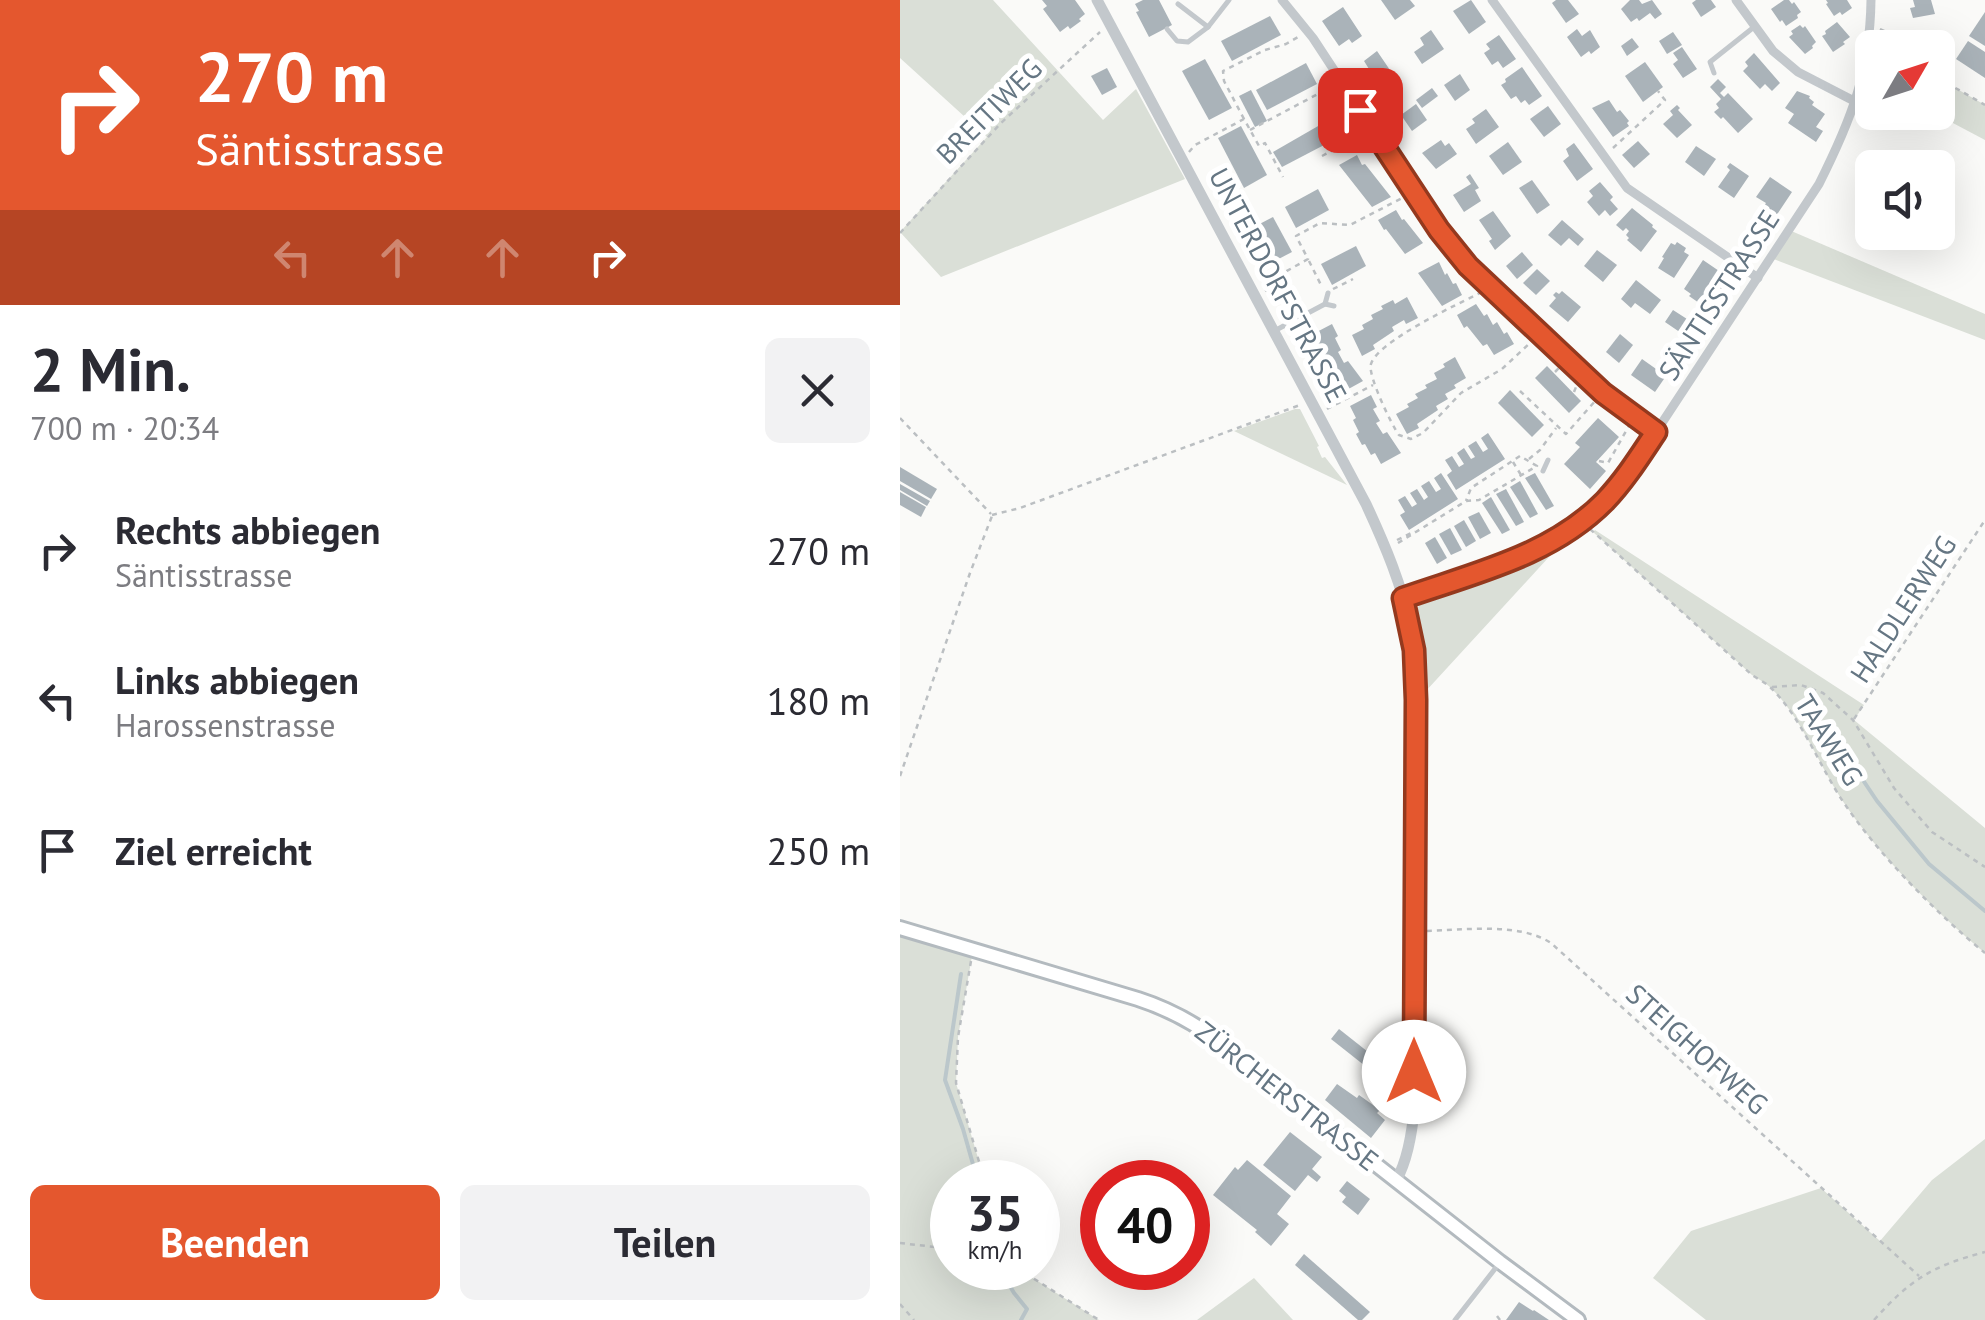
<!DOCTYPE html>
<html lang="de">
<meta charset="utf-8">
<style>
:root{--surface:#fff;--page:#f2f2f3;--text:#2b2b33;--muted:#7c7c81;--accent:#e4572e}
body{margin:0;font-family:"PT Sans",sans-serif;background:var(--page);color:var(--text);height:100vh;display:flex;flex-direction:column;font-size:38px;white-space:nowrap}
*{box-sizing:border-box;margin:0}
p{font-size:32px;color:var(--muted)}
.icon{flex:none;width:55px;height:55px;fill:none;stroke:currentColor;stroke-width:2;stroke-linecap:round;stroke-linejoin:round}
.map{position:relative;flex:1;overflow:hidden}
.panel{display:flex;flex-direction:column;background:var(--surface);width:900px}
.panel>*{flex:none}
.top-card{background:#e4572e;color:#fff;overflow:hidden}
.needle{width:65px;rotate:51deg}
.fabs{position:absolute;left:955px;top:30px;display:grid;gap:20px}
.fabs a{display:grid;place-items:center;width:100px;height:100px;border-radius:15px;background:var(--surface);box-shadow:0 10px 40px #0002;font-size:50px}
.speed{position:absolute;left:30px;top:1160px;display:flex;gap:20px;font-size:50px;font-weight:700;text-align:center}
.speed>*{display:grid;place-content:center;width:130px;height:130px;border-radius:50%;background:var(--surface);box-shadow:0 10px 40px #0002;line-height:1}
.speed small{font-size:25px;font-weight:400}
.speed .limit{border:15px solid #d22;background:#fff;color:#111}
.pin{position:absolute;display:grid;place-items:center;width:85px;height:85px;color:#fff;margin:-42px;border-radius:20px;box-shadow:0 5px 15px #0006}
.me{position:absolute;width:110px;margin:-55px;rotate:0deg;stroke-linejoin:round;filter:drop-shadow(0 0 8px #0008)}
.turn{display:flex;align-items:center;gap:35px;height:210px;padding:0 30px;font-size:45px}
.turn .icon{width:130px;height:130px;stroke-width:2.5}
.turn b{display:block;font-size:70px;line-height:85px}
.lanes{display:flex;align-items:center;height:95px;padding:0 30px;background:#0003;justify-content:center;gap:50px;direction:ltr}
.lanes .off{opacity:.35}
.round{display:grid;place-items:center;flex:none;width:105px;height:105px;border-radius:15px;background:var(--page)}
.overview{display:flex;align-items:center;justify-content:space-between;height:170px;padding:0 30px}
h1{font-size:60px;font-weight:700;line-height:75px}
.button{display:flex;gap:20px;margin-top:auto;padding:20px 30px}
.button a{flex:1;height:115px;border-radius:15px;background:var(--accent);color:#fff;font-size:40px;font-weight:700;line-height:115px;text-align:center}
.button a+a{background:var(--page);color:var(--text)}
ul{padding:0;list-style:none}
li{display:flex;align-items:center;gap:30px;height:150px;padding:0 30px}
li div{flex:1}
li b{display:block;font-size:38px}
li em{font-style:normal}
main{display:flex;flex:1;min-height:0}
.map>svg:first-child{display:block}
</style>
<main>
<section class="panel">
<div class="top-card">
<div class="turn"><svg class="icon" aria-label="right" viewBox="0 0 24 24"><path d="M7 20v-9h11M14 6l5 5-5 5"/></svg><div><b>270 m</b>Säntisstrasse</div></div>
<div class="lanes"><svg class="icon off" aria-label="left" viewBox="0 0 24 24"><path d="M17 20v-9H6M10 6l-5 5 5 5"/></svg><svg class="icon off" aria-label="ahead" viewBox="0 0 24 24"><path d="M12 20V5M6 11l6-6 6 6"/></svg><svg class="icon off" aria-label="ahead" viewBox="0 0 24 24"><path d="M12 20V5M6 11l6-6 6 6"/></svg><svg class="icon" aria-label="right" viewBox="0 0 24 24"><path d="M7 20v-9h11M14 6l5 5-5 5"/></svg></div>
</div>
<div class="overview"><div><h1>2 Min.</h1><p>700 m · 20:34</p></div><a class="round"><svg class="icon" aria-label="close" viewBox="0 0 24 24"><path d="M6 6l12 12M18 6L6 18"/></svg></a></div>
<ul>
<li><svg class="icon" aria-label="right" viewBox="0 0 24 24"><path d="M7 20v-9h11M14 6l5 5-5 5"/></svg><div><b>Rechts abbiegen</b><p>Säntisstrasse</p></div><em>270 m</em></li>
<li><svg class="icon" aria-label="left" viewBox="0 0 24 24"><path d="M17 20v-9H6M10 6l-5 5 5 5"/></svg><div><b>Links abbiegen</b><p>Harossenstrasse</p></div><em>180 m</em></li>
<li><svg class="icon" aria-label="arrive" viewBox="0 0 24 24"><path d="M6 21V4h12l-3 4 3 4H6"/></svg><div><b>Ziel erreicht</b></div><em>250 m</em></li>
</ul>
<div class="button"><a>Beenden</a><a>Teilen</a></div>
</section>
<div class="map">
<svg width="1085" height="1320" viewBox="0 0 1085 1320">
<rect width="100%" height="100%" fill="#fafaf8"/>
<g fill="#dadfd7">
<polygon points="0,0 93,0 203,120 236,89 285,179 41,277 0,232 87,137 0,58"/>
<polygon points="1038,78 1085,105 1085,140 1034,113 1038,112"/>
<polygon points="889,230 1085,314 1085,340 871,258"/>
<polygon points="395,409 400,409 419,446 417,447 422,458 425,457 447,485 334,431"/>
<path d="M695 530 964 705 954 720 1085 828V953C1036 913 977 853 942 800 919 765 901 717 871 688 866 683 858 679 852 675L693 532Z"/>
<polygon points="659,546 525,692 524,650 517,609 523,599 620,565"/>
<polygon points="0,928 73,950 58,1037 56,1083 85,1182 52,1182 52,1268 117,1268 199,1320 0,1320"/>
<polygon points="1085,1139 1085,1320 806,1320 753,1278 791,1231 921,1188 980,1241 1032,1180"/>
<polygon points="354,1278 393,1320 297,1320"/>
</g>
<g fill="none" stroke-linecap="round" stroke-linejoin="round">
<g stroke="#bbc7cb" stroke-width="4">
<polyline points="908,713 934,737 977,801 1029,864 1085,911"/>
<polyline points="61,974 45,1080 63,1129 78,1182"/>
<polyline points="101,1271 114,1293 127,1309 121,1320"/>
</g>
</g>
<g fill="#aab3b9">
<polygon points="142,0 175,0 185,14 179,19 181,21 170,29 168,26 160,32 143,9 147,6"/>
<polygon points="243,0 259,0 272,25 249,37 236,12 239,11 235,4"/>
<polygon points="481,0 510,0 515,6 495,20"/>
<polygon points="571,0 586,22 569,34 553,11"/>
<polygon points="656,0 668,0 679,14 666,23 652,3"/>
<polygon points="730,0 739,0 742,4 752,0 762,14 755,19 750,13 739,21 737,18 731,22 721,9"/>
<polygon points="796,0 811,0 816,7 801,17 792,3"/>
<polygon points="884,0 889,0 892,4 894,2 901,12 897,15 898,18 886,26 882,20 880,22 871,9"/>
<polygon points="926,0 947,0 952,8 942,15 940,12 934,16 926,4 928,3"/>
<polygon points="1013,0 1031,0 1035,14 1013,18 1010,8 1015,7"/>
<polygon points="443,7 462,36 452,43 449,39 439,46 422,21"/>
<polygon points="1085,12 1085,46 1069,36"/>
<polygon points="370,16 381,35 332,61 321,41"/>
<polygon points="937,22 950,37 943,42 945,44 933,52 922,36 926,34 925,31"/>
<polygon points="900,25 903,28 905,26 916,42 912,46 913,48 905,54 889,37 893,34 891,31"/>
<polygon points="677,29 682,36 690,30 700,47 691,54 689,51 681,57 667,37"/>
<polygon points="531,30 544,49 522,64 514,52 524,45 520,38"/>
<polygon points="773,32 782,45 767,54 759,41"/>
<polygon points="599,35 616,59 603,68 598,61 592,65 584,53 590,49 586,44"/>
<polygon points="732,38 739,47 727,56 721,46"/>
<polygon points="1068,41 1085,52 1085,78 1056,59"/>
<polygon points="782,47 797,69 783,78 773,64 778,60 773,53"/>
<polygon points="477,51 492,73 472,87 463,73 469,69 464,61"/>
<polygon points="854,53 880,83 872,91 865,84 860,89 843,71 848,66 845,62"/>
<polygon points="305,59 332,108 309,120 282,71"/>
<polygon points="745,62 763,87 743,102 725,76"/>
<polygon points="406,63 417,84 367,110 356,90"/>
<polygon points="622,67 642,96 629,105 625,100 621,103 616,96 611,99 601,85 606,82 605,79"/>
<polygon points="207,68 217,87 202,95 191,76"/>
<polygon points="560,74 570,90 555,101 544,85"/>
<polygon points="818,79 826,87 820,93 824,97 828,93 853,119 838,133 823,117 821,119 814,112 819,108 816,104 821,99 810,87"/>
<polygon points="532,88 538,96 522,108 516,100"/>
<polygon points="351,90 367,121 355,127 339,96"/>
<polygon points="897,91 910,96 909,98 914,102 912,105 925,114 916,127 923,131 916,142 888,123 894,114 885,108"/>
<polygon points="709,100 717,112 720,110 729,121 727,123 729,126 713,137 692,108"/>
<polygon points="516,104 527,120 512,131 501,115"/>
<polygon points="777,105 780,108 778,110 792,125 777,138 763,124 773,115 770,111"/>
<polygon points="648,106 661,124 644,137 630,119"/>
<polygon points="586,109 599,127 576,144 566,129 575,123 572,119"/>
<polygon points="439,114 449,132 382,167 373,152"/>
<polygon points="341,126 367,175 344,188 318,138"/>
<polygon points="541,140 545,146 549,143 557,154 536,169 522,153"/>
<polygon points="738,141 750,154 734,168 722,155"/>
<polygon points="608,142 622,162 603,175 589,156"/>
<polygon points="674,143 693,169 677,181 663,161 669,156 666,149"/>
<polygon points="796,146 816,159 804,176 785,162"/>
<polygon points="457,155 462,165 465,164 491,197 472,207 439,165"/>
<polygon points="830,163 849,176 834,198 818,187 830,170 827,167"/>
<polygon points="570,174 579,188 575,190 581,201 564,212 553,195 571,184 566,177"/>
<polygon points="870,177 892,192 874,219 861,210 866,203 856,197"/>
<polygon points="632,180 650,205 637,214 619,188"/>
<polygon points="700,182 713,197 710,200 718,209 710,216 705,210 699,216 687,202 693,196 689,191"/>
<polygon points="418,189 429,210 396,228 385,207"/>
<polygon points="732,208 753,225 752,227 757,231 741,252 727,240 729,238 726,235 729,231 726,228 723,231 716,225"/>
<polygon points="496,210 502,220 504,219 523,243 505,254 486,229 484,230 478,220"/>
<polygon points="593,211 611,236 595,250 589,241 592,239 579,220"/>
<polygon points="373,217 392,252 369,264 350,229"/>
<polygon points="662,220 684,239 678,246 669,238 661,246 648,235"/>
<polygon points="777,242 786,248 784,252 789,255 774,278 758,268 764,258 762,257 771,243 775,245"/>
<polygon points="456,246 466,266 432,285 421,264"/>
<polygon points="697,250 717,265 703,282 684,266"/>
<polygon points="622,252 633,265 617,279 606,266"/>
<polygon points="803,260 822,273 816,282 823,287 814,302 807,297 802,305 789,296 791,294 784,289"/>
<polygon points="539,262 545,275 547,273 553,284 556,283 562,295 542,306 518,273"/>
<polygon points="637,269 650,281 636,295 623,283"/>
<polygon points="736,280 761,300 750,314 735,303 731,308 721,299"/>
<polygon points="662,291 681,307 668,322 649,306 656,298 653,295 656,292 659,294"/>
<polygon points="507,297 518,318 506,324 504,320 492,327 494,331 473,345 475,349 462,356 452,335 464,329 462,325 473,319 471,315 483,309 481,306 493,300 495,304"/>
<polygon points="576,304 584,316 587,314 593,325 597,322 604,334 607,332 614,344 594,355 587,344 583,346 567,326 564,328 557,315"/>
<polygon points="773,310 801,328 783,355 774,350 784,335 765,322"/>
<polygon points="432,324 438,336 435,338 441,350 438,352 444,363 448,361 463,381 443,392 437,381 433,384 427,372 423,374 417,363 421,361 414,348 418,347 411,335"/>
<polygon points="720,334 733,345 719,363 706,352"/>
<polygon points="555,357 566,378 554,385 556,388 545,394 548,399 536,406 538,410 517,424 519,428 507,434 496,414 509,407 507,404 518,398 515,394 527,388 525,385 537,379 534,373 545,367 543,364"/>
<polygon points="742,359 766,376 755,392 731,375"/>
<polygon points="647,366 681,401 669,413 635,378"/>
<polygon points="610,390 644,425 632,437 598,403"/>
<polygon points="471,395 477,407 473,409 480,421 476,423 483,434 487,432 501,453 481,464 475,453 471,455 465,444 462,445 456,434 459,432 453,420 456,418 450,406"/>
<polygon points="698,418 719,437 696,462 706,471 690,489 664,464 680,447 675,443"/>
<polygon points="588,433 605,459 556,490 547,475 552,471 545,460 552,456 559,467 564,464 557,453 564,448 571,459 575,457 568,446 576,441 583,452 588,449 581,438"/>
<polygon points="0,467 37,489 31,499 0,481"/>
<polygon points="541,473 558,499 509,530 500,515 505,512 498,500 505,496 512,507 517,504 510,493 517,489 524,500 528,497 521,486 529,481 536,492 541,489 534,478"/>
<polygon points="635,473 654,506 646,510 625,478"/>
<polygon points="620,481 638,514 630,518 610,487"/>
<polygon points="0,484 30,501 27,506 0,490"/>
<polygon points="606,489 624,522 616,526 596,494"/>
<polygon points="0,492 26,507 21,517 0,505"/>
<polygon points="591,497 610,530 602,534 582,503"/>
<polygon points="579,512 591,533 580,539 568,517"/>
<polygon points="564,520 576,541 566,547 554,526"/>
<polygon points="550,528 562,550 551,555 539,534"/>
<polygon points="535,537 547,558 537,564 525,543"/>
<polygon points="439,1029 482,1063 474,1073 431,1039"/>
<polygon points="437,1084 457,1098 459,1095 480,1110 477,1113 485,1120 471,1138 425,1100"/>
<polygon points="390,1132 422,1157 412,1169 421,1177 417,1182 408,1175 395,1191 363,1165"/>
<polygon points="347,1160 391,1196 377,1214 389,1224 371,1246 355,1232 357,1230 313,1195 335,1167 338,1170"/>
<polygon points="447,1181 470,1199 458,1215 442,1202 446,1197 439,1191"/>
<polygon points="404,1254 470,1312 462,1320 458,1320 395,1265"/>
<polygon points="619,1302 633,1311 634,1310 649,1320 606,1320"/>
</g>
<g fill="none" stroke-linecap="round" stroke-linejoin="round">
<defs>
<path id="secondary" d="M0 928 238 999C269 1009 295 1023 321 1043L600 1262 678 1320"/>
</defs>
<use href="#secondary" stroke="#b3babf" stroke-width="18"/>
<g stroke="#bbbfc2" stroke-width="2.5" stroke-dasharray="5 5" stroke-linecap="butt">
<polyline points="980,29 988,33 1002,48"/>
<polyline points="1038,78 1085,105"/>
<polyline points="344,119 324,81 323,71 365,50 386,44 398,37"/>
<polyline points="350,130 431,87"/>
<polyline points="713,148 765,100 758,91"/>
<polyline points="289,152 295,145 344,119 359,146 365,143 383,177"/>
<polyline points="422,156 463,135"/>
<polyline points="0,233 101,123 200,32"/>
<polyline points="409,261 421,285"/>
<polyline points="433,289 453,279"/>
<polyline points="365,291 376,285 385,272 408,259 396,236 420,223 450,225 506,196"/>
<path d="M582 292C558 304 478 341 471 364 467 374 492 426 499 435L511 439 523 433 561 393 602 369 631 342"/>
<polyline points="655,372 661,366"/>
<polyline points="620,391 666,434 696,400"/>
<polyline points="674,392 678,382"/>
<polyline points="427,409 473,385"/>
<polyline points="0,418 91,514"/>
<polyline points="629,459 640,450 656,428"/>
<polyline points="699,461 708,463 730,424"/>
<polyline points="613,462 621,475"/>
<polyline points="92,515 120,508 400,405"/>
<path d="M690 529 852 675C858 679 866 683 871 688 901 717 919 765 942 800 977 853 1036 913 1085 953"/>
<polyline points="497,540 515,531"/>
<polyline points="498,543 566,501 579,500 637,466 620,456 571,488 566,501"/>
<polyline points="872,687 901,685 923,693 953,720 994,788 1032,832 1085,867"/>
<polyline points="954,719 1085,520"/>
<polyline points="0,776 70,573 92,516"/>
<path d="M527 931C565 930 619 922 651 943L1019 1276"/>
<polyline points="71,961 58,1037 56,1083 85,1182"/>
<polyline points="0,1243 52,1249"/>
<polyline points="117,1268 199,1320"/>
<polyline points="0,1304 14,1320"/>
<polyline points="597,1316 600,1320"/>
<path d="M974 1320C1011 1279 1032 1266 1085 1252"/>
</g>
<g stroke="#c3c8cc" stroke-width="5">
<polyline points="278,4 308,27 329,0"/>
<polyline points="267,29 277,41 288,42 308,27"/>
<polyline points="814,73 810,62 854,27"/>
<polyline points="425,304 428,293"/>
<polyline points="376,330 425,304 434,306"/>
<polyline points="643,471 648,460"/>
<polyline points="555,1320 598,1265"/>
</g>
<g stroke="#c3c8cc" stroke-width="9">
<polyline points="382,0 413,38 533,221 567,265 703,393 756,432"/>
<polyline points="592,0 727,188 858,278"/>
<polyline points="836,0 873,51 898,72 956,102"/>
<path d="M503 598C597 564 666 553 731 470L919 184C951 120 970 73 971 0"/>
</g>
<path stroke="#c3c8cc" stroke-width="11" d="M197 0 466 504C485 545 502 585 511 629 515 652 515 676 516 700 516 795 516 889 515 984 515 1039 523 1133 496 1181"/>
<use href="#secondary" stroke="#fff" stroke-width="12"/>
</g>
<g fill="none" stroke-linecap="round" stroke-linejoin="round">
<defs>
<path id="route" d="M460 110 539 230 568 266 703 393 756 432C740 456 725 480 705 501 651 556 574 573 503 598L514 650 516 700 514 1072"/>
</defs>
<use href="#route" stroke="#94391e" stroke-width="25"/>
<use href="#route" stroke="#e4572e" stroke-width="18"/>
</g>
<g text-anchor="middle" stroke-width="10" stroke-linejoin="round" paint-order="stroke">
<g font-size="28" fill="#657683" stroke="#fff">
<text transform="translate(89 111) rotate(-45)" y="10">BREITIWEG</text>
<text transform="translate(378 285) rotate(62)" y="10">UNTERDORFSTRASSE</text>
<text transform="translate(819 295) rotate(-57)" y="10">SÄNTISSTRASSE</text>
<text transform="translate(1003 609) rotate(-57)" y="10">HALDLERWEG</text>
<text transform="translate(929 740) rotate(58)" y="10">TAAWEG</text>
<text transform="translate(797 1049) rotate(42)" y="10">STEIGHOFWEG</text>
<text transform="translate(387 1096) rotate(38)" y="10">ZÜRCHERSTRASSE</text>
</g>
</g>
</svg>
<div class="fabs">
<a><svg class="needle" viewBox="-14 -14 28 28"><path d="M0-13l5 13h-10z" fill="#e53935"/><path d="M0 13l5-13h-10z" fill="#7c7c81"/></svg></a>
<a><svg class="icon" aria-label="sound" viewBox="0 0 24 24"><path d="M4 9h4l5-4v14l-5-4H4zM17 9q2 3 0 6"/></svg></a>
</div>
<div class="speed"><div>35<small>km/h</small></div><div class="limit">40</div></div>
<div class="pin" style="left:460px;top:110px;background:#d93025"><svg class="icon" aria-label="arrive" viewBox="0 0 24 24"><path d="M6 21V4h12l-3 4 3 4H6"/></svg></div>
<svg class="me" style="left:514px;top:1072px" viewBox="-20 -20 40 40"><circle r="19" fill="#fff"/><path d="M0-13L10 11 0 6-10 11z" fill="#e4572e"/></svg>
</div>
</main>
